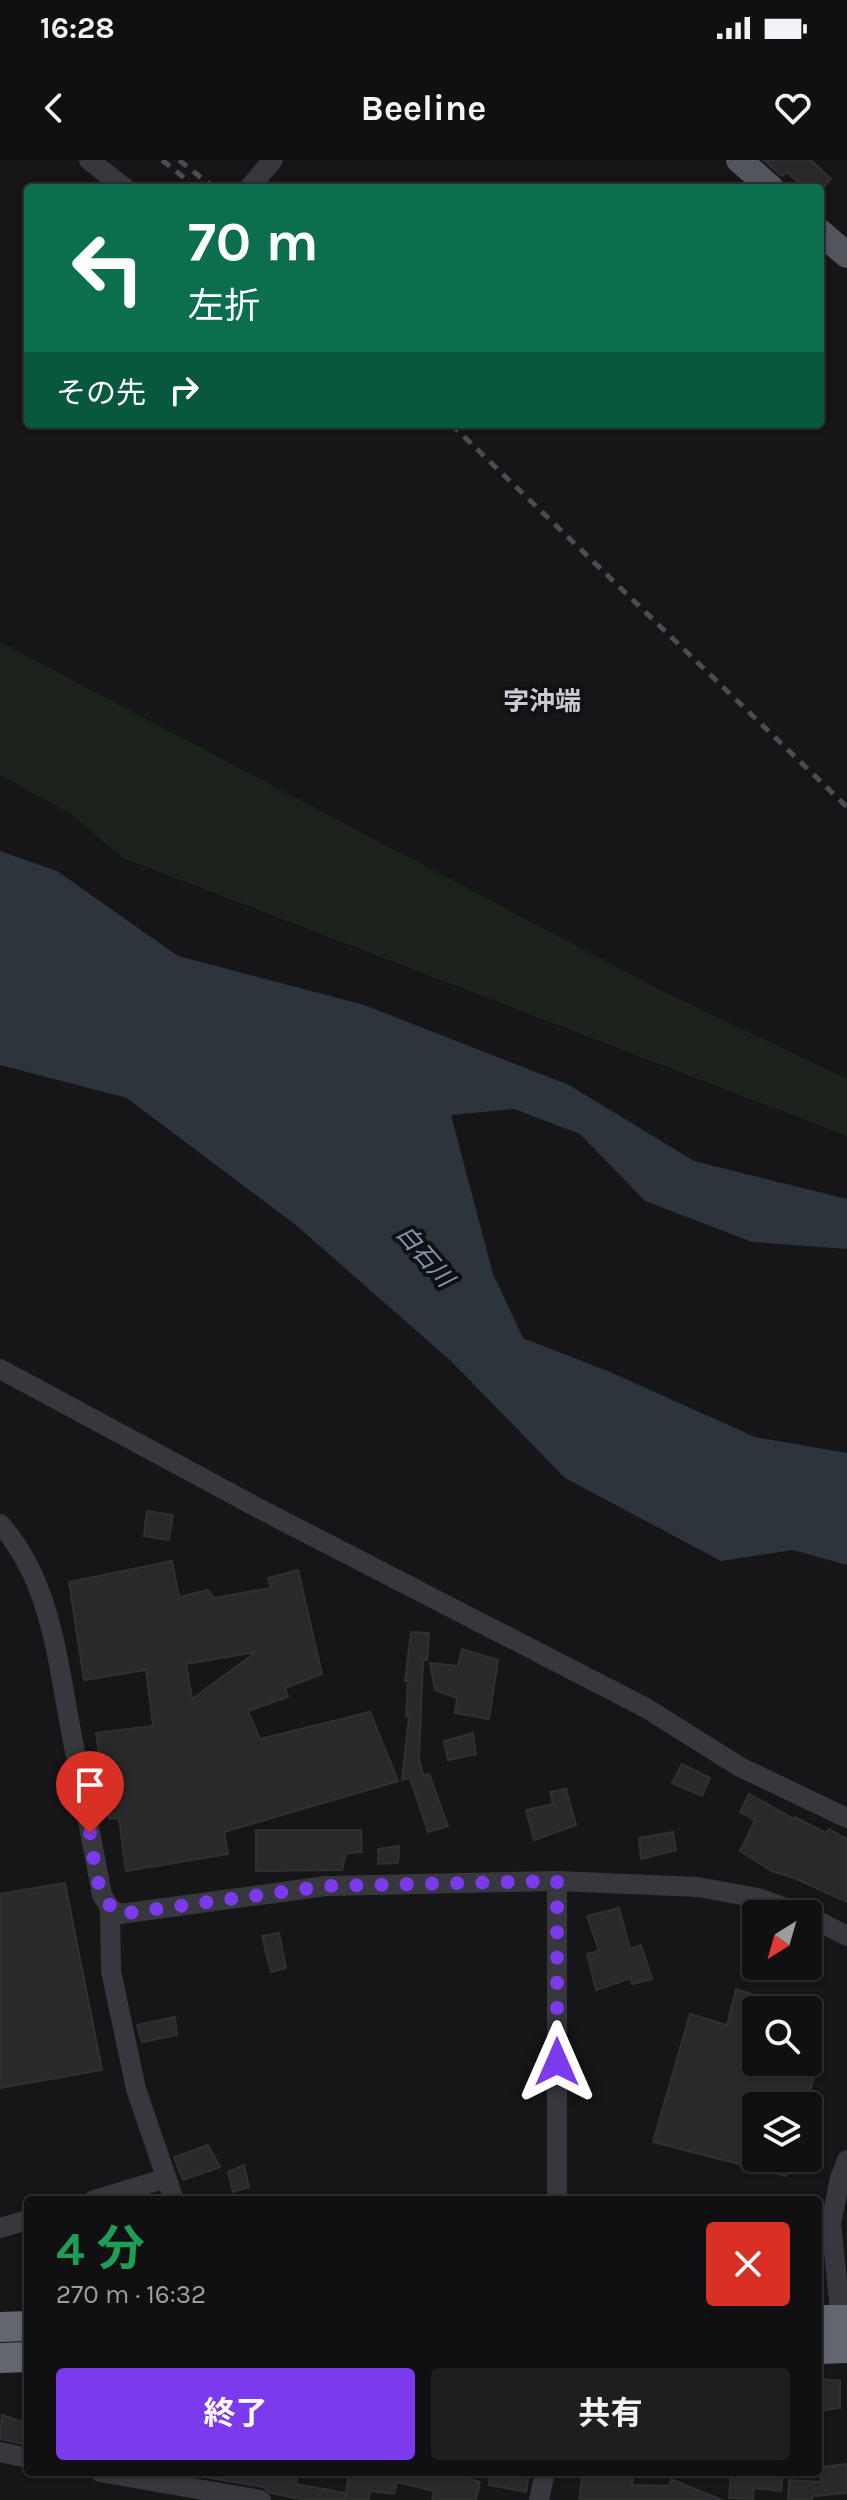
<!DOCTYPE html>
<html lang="ja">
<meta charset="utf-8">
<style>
:root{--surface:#101012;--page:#1e1e20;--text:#f1f3f6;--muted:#9c9d9f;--line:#303032;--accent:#7c3aed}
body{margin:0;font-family:Karla,"Noto Sans JP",sans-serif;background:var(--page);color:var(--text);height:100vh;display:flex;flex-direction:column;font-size:30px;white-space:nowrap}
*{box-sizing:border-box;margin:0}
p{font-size:26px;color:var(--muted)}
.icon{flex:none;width:44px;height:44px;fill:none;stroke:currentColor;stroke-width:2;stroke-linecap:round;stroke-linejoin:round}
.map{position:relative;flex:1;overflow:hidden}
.details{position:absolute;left:24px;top:2036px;width:798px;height:280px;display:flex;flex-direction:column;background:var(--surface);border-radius:8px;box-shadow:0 2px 6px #0004,0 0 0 2px var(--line)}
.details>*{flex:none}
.guide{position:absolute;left:24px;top:24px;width:800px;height:244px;border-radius:8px;box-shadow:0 2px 6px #0004,0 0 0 2px var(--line);background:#0b6e4f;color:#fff;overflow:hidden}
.needle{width:52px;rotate:217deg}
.tools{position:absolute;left:742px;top:1740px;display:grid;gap:16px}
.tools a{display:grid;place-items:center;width:80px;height:80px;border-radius:8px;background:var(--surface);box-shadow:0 2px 6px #0004,0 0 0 2px var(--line);font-size:40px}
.pin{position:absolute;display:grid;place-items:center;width:68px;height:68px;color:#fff;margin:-82px -34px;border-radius:50% 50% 50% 0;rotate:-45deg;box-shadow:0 0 8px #0007}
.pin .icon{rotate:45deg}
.me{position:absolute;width:88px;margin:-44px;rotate:0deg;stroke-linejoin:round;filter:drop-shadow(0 0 6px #0008)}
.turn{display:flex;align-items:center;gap:28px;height:168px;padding:0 32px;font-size:36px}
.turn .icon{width:104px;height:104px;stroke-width:2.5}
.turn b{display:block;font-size:56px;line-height:68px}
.then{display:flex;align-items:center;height:76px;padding:0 32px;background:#0003;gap:16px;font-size:30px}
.round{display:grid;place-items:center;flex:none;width:84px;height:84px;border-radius:8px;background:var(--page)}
.head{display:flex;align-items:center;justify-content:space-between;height:136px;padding:0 32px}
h1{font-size:48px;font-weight:700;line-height:60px;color:#1e9e55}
.cta{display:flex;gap:16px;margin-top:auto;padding:16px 32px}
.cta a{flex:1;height:92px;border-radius:8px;background:var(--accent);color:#fff;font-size:32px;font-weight:700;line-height:92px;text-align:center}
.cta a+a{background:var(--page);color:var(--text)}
.status{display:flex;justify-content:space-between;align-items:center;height:56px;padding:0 40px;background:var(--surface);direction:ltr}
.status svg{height:22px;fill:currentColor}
header{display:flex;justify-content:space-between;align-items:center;height:104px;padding:0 32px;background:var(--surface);font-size:36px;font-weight:700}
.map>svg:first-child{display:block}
</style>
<div class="status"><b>16:28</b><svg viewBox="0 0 49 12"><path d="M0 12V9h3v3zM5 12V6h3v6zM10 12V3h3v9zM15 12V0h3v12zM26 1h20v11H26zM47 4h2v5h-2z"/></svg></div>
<header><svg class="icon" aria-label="back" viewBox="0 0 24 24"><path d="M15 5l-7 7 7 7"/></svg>Beeline<svg class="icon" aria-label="heart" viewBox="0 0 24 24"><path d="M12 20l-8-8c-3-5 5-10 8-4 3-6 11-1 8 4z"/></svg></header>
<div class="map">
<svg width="847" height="2340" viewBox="0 0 847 2340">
<rect width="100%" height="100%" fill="#161618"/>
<polygon fill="#1c231d" points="0,482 662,831 847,919 847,976 123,698 71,654 0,615"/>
<polygon fill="#2c353c" points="0,691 57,711 178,796 364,845 569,925 694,1001 847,1039 847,1089 752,1082 645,1041 580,974 514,949 451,955 493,1114 523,1178 610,1212 755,1277 847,1293 847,1405 793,1390 721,1401 565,1318 452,1202 297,1066 127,938 0,905"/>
<g fill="#29292c" stroke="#303034" stroke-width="2" fill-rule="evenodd">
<polygon points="763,0 811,0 831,19 823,28 804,28 787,12 782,16"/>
<polygon points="147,1351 173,1355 169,1380 144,1376"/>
<path d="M172 1401 179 1437 208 1430 214 1438 271 1428 268 1418 298 1410 322 1514 285 1528 288 1537 248 1551 260 1579 370 1552 398 1621 224 1672 228 1694 126 1711 119 1658 109 1659 96 1573 153 1566 146 1510 84 1520 69 1422ZM256 1492 192 1539 186 1504Z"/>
<polygon points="411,1472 429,1473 427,1500 423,1500 419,1599 423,1615 429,1614 448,1666 428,1672 410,1618 402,1620 409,1557 406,1556 408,1521 405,1521"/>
<polygon points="462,1489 498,1500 489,1559 455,1553 457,1538 435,1530 430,1503 458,1506"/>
<polygon points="473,1573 476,1594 448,1600 444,1581"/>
<polygon points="682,1604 710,1618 702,1636 672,1623"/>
<polygon points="566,1629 576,1665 534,1680 526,1650 553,1644 550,1632"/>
<polygon points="749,1634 794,1659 795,1657 826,1673 829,1669 847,1679 847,1742 794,1718 772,1711 740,1691 755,1660 740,1652"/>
<polygon points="256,1670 361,1670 362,1692 346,1693 342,1710 256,1711"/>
<polygon points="673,1672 676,1690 641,1699 639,1678"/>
<polygon points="399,1686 398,1703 378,1704 378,1689"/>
<polygon points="65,1723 102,1910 0,1928 0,1734"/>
<polygon points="619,1748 630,1789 641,1785 652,1819 632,1824 631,1818 596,1830 587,1794 599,1791 587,1756"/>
<polygon points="279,1773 286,1808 271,1812 262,1776"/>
<polygon points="736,1829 791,1847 791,1850 756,1850 756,1902 818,1902 806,1946 756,1946 756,1998 791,1998 786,2016 653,1982 690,1854 727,1865"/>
<polygon points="175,1857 177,1875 142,1882 137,1865"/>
<polygon points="208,1985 220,2007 183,2020 174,1997"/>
<polygon points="244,2005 249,2027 233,2032 228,2012"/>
<polygon points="821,2219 840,2221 840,2248 818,2251 818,2232"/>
<polygon points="2,2255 28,2264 28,2285 0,2279"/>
<polygon points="847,2304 847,2333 813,2336 812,2340 788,2340 789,2320 821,2322 821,2307"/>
<polygon points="205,2312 266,2312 297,2317 296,2324 345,2333 344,2340 306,2340 271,2333 263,2327 204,2317"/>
<polygon points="349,2312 453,2312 452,2314 480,2322 476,2340 432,2340 434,2331 397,2322 394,2334 370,2331 369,2340 345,2340"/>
<polygon points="490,2312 529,2312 526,2332 489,2325"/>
<polygon points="583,2312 634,2312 632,2325 669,2326 671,2319 722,2340 579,2340"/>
<polygon points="731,2312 783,2312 781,2331 754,2328 753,2339 729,2338"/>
</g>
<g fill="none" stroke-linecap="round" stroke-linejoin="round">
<g stroke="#37383d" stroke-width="20">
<polyline points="89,0 125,28"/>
<polyline points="249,28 273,0"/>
<polyline points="0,1209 260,1349 646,1548 740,1607 847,1658"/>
<path d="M0 1364C51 1421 57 1499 71 1571 81 1626 92 1680 102 1735L110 1748 120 1754 326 1726 557 1721 698 1727 758 1738 802 1754"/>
<polyline points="557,1721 557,2040"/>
<polyline points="110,1748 111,1811 136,1929 174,2040"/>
<polyline points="808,1756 847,1776"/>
<polyline points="94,2040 167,2018"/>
<polyline points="0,2068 28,2060"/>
<polyline points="841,2160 831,2063 840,2018 847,2000"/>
<polyline points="0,2292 28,2298"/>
<polyline points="100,2312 261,2340"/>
<polyline points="539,2340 545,2312"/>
</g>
<g stroke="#53555c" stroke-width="26">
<polyline points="739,0 771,28"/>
<polyline points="820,72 847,95"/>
</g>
<g stroke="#63666e" stroke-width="30">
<polyline points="818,2160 847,2160"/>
<polyline points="0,2167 28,2166"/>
<polyline points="818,2189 847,2188"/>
<polyline points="0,2198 28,2197"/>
</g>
<g stroke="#4a4c52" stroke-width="5" stroke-dasharray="10 8" stroke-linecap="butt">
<polyline points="162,0 187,20"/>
<polyline points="179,0 214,28"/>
<polyline points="451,264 847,647"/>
</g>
</g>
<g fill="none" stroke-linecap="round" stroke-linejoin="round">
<path stroke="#7c3aed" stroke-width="14" stroke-dasharray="0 25.2" d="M90 1673C95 1701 94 1738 120 1754L326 1726 557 1721V1902"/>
</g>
<g text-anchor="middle" stroke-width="8" stroke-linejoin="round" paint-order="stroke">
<g font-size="24" font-style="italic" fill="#7f9bb3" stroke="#111113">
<text transform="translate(425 1096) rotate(49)" y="8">白石川</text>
</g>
<g font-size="26" font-weight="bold" fill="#c9ccd4" stroke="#111113">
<text x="542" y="550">字沖端</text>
</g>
</g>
</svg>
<div class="tools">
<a><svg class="needle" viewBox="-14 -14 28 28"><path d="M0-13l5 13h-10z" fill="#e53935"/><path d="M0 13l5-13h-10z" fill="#9c9d9f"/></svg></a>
<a><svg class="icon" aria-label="search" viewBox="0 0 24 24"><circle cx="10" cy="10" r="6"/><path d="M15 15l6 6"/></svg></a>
<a><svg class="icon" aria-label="layers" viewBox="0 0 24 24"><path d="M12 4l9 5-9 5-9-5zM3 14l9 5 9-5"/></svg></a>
</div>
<div class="pin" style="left:90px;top:1673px;background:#d93025"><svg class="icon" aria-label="arrive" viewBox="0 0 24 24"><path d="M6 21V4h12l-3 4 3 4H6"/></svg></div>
<svg class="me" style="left:557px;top:1902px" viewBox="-20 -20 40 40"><path d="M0-17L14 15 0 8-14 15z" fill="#7c3aed" stroke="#fff" stroke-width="4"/></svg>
<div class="guide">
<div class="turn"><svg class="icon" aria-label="left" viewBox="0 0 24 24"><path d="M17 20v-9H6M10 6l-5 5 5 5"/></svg><div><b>70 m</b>左折</div></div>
<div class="then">その先<svg class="icon" aria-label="right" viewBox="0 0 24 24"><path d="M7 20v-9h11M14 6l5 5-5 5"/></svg></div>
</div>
<section class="details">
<div class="head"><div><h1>4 分</h1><p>270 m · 16:32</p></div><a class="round" style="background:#d93025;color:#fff"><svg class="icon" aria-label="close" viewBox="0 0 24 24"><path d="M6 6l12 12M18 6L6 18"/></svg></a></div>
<div class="cta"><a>終了</a><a>共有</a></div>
</section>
</div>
